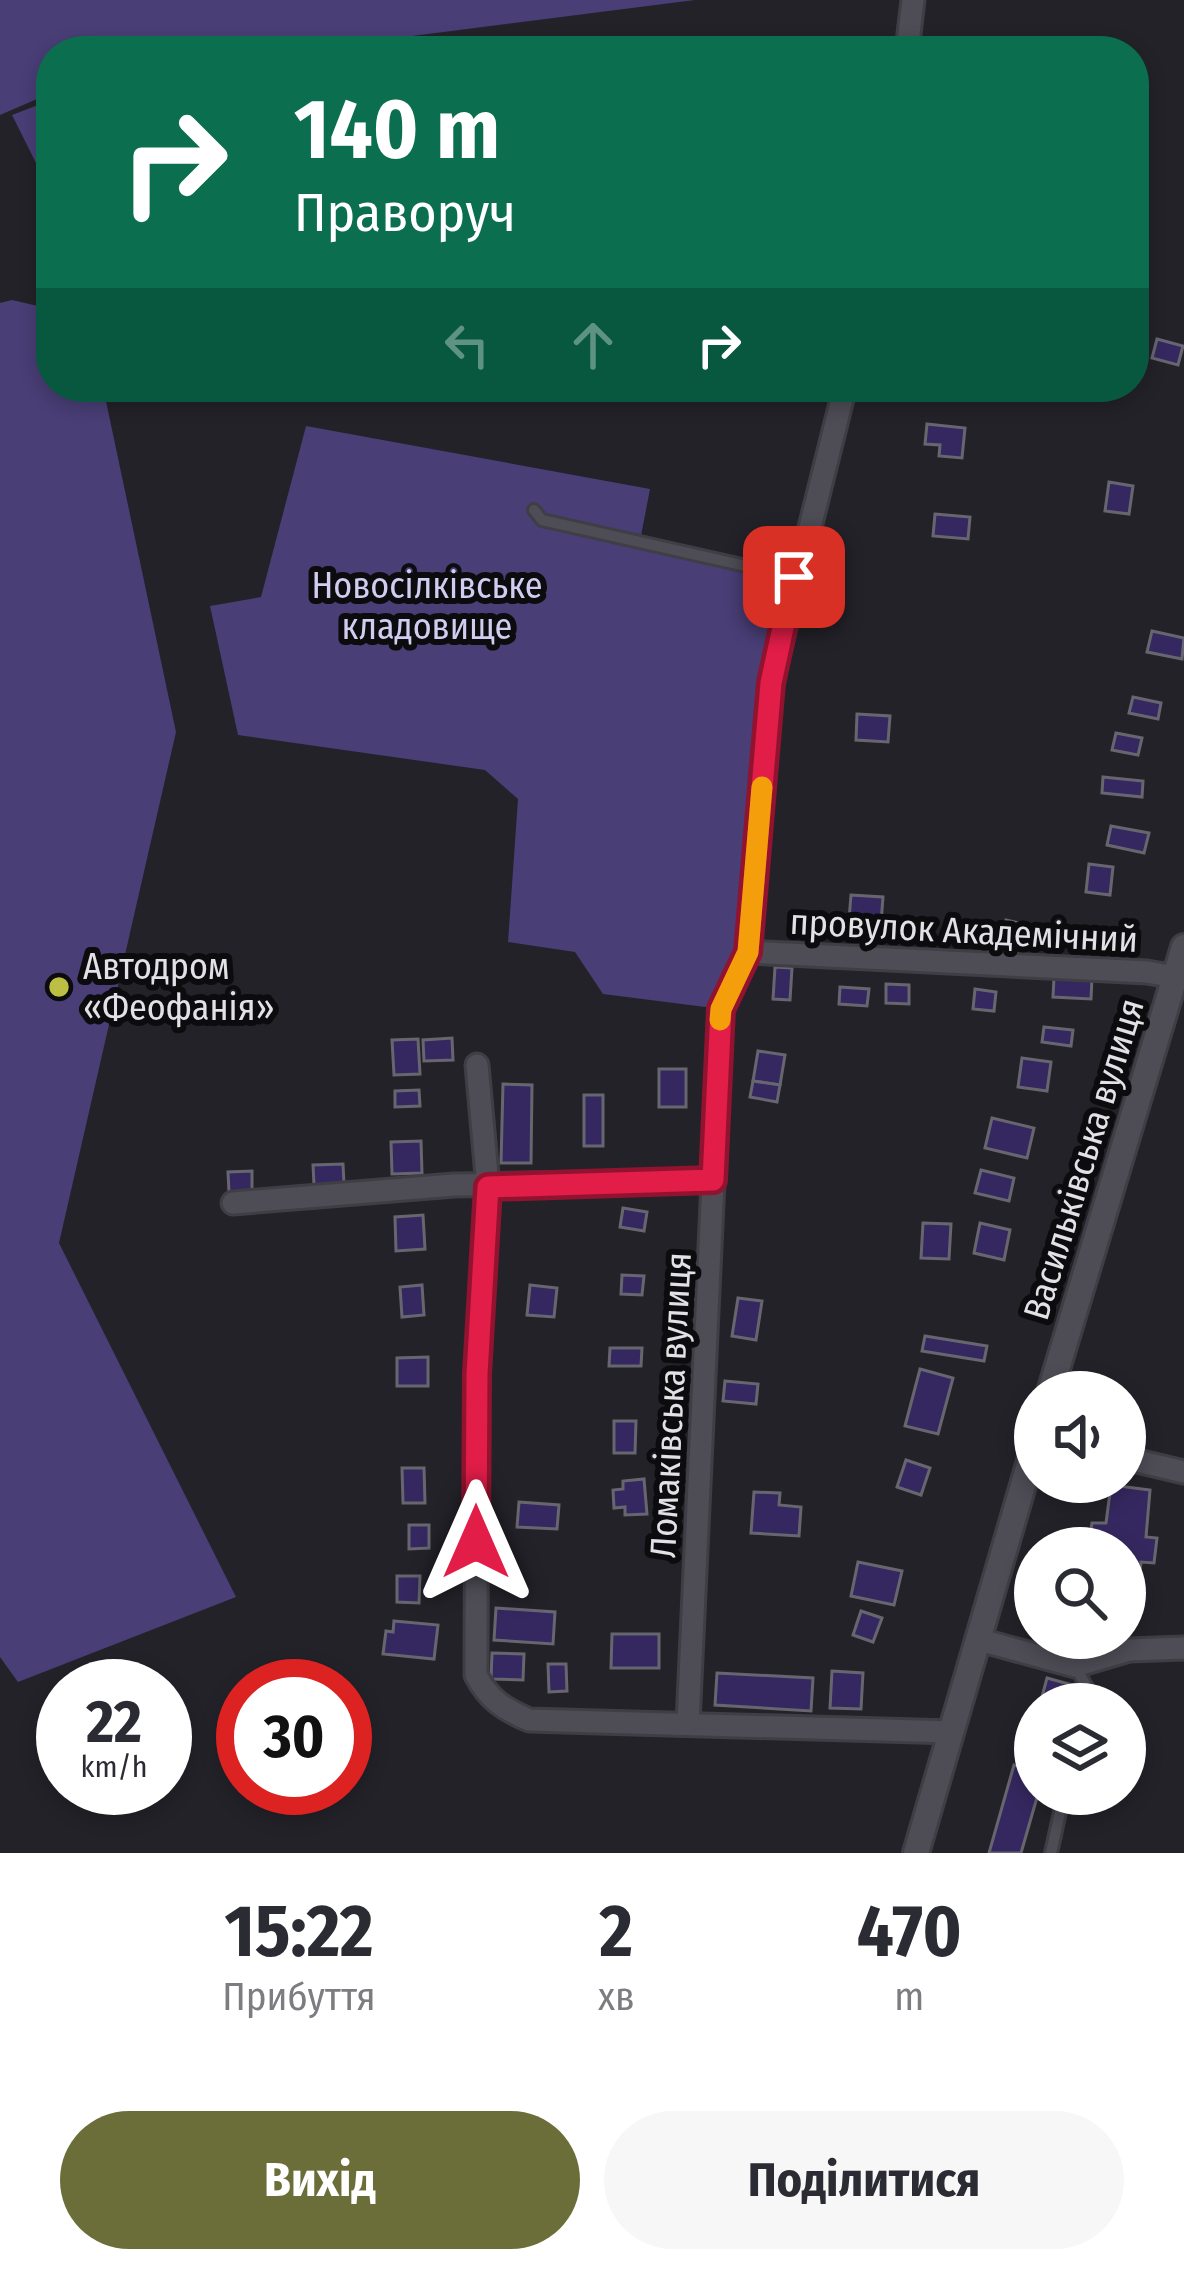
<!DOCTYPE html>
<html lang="uk">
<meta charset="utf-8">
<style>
:root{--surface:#fff;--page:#f7f7f7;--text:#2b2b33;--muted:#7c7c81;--accent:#6c6e3a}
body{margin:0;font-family:"Fira Sans Condensed",sans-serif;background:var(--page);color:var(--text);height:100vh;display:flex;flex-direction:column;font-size:45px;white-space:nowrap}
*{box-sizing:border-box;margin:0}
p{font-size:39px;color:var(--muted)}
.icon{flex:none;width:66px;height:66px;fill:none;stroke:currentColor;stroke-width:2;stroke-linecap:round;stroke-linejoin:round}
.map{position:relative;height:1853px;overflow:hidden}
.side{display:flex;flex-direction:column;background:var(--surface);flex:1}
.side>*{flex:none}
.guide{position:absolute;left:36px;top:36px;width:1113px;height:366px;border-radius:48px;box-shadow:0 6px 18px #0003;background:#0b6e4f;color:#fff;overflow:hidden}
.buttons{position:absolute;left:1014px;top:1371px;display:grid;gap:24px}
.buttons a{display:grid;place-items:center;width:132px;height:132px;border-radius:50%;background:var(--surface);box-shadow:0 6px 18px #0003;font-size:60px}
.speed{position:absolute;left:36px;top:1659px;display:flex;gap:24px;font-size:60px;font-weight:700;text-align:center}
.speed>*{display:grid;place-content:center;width:156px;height:156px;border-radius:50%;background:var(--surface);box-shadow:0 6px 18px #0003;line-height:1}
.speed small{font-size:30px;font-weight:400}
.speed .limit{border:18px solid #d22;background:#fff;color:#111}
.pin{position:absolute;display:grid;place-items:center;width:102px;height:102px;color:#fff;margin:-51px;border-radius:24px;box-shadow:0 6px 18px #0006}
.me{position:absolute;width:132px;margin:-66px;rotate:0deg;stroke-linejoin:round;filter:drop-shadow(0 0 9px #0008)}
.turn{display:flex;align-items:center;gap:42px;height:252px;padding:0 60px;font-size:54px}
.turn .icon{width:156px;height:156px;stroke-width:2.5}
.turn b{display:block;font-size:84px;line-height:102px}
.lanes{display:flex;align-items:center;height:114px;padding:0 60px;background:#0003;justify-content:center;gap:60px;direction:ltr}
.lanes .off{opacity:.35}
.eta{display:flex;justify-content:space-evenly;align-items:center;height:204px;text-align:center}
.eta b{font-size:72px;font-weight:700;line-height:84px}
.button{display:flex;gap:24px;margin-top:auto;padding:24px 60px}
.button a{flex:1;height:138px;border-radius:72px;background:var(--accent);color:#fff;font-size:48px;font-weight:700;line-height:138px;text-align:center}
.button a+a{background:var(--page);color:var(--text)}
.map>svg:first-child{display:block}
</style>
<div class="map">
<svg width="1184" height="1853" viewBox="0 0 1184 1853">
<rect width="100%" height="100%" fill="#232229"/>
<g fill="#493e76">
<polygon points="0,0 695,0 295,51 51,51 51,93 0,115"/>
<polygon points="51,100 51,172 38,167 12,115"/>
<polygon points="12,300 51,309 51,387 103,387 176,732 59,1243 236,1597 18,1682 0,1657 0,303"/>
<polygon points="306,426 650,489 640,541 795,577 748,952 721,1009 603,994 575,952 508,942 518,799 485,770 238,735 210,606 261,597"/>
</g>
<g fill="#352860" stroke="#67666f" stroke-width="3">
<polygon points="1157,339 1183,346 1178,365 1152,358"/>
<polygon points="927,424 965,428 962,458 939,456 940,445 925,444"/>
<polygon points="1109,482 1133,486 1129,514 1105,511"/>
<polygon points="935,514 970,517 968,539 933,536"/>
<polygon points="1152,631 1184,638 1182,659 1147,652"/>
<polygon points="1133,697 1161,703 1158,719 1129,713"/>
<polygon points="857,714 890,716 888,742 856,740"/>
<polygon points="1116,733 1142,738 1138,755 1112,750"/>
<polygon points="1103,777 1143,781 1142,797 1102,793"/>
<polygon points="1111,826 1149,833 1144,853 1107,845"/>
<polygon points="1089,864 1113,867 1110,895 1086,892"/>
<polygon points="851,895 883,897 881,923 849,920"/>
<polygon points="1006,920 1019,923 1015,949 1001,946"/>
<polygon points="1072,928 1095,933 1092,948 1069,944"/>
<polygon points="775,967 792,968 790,1000 773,999"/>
<polygon points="1054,977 1092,978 1091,999 1053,997"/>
<polygon points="886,984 909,985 909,1004 886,1003"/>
<polygon points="840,987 869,989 867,1006 839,1004"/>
<polygon points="975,989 996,992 994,1011 973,1009"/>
<polygon points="1044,1027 1073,1030 1071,1046 1042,1042"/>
<polygon points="452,1038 453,1060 424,1061 423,1040"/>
<polygon points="418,1039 420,1074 394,1075 392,1040"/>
<polygon points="758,1051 785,1055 780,1085 753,1081"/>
<polygon points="1022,1058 1051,1062 1047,1091 1018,1087"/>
<rect x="659" y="1069" width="27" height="38"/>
<polygon points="753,1081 780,1085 777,1102 750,1097"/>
<polygon points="503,1084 532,1085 531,1163 501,1163"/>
<polygon points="419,1090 420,1106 395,1107 395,1091"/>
<rect x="584" y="1095" width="19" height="51"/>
<polygon points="992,1118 1034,1128 1027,1158 985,1148"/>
<polygon points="421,1141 422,1173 392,1174 391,1142"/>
<polygon points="343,1164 344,1184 314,1185 313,1165"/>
<polygon points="981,1170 1014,1178 1009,1201 975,1193"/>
<polygon points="252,1171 252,1191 229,1192 228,1172"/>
<polygon points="623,1208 647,1212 644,1231 620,1227"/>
<polygon points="423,1215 425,1249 396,1251 395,1217"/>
<polygon points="923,1223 951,1224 949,1259 921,1258"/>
<polygon points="980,1223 1010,1230 1004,1260 974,1253"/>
<polygon points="622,1275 644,1276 642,1295 621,1294"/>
<polygon points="422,1285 424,1315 402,1317 400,1287"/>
<polygon points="530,1285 557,1288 554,1317 527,1315"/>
<polygon points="738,1298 762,1301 756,1340 732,1336"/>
<polygon points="925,1336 987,1346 984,1361 922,1351"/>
<polygon points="610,1348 642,1348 641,1366 609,1366"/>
<polygon points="428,1357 428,1386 397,1386 397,1358"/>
<polygon points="920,1369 953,1378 938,1434 905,1426"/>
<polygon points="725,1381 758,1384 756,1404 723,1401"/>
<polygon points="614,1421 636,1421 635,1453 614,1453"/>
<polygon points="906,1460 930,1468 921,1495 897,1487"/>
<polygon points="402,1468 424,1468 425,1503 403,1503"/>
<polygon points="644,1479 647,1514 625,1515 625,1507 614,1508 613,1490 623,1489 623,1481"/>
<polygon points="1111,1485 1150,1490 1146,1537 1157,1538 1154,1563 1141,1562 1140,1572 1125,1570 1125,1548 1088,1548 1092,1523 1106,1523"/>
<polygon points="754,1492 780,1493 779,1505 801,1507 799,1536 751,1533"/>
<polygon points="519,1502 559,1505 557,1529 517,1527"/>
<polygon points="409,1525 429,1525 429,1548 409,1549"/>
<polygon points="858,1562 902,1571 894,1605 851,1596"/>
<polygon points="397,1576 420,1576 419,1603 397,1602"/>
<polygon points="496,1608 555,1612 553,1644 494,1640"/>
<polygon points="861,1611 882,1618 873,1642 853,1635"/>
<polygon points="394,1621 438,1625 434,1659 383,1654 386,1631 393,1632"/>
<polygon points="612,1634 659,1634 659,1668 611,1668"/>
<polygon points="492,1653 524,1654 523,1680 491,1679"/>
<polygon points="548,1664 566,1664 567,1691 549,1692"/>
<polygon points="832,1671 863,1673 861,1709 830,1708"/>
<polygon points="717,1673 813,1678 811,1711 715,1705"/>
<polygon points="1047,1678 1076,1686 1071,1704 1040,1704"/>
<polygon points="1035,1720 1035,1794 1038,1794 1021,1853 989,1853 1014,1765 1022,1767"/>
</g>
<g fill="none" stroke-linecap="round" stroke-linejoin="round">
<defs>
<g id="service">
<polyline points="534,510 542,520 795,577"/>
<polyline points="1075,1666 1090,1693 1087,1704"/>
<polyline points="1051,1853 1064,1794"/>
</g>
<g id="minor">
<polyline points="907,51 913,0"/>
<polyline points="748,952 1147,972 1175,977"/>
<path d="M477 1065 488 1187 477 1374 476 1675C489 1700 504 1709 529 1720L952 1732"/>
<polyline points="233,1203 454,1185 713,1181"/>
<polyline points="1125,1458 1184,1472"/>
<polyline points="980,1640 1075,1666 1129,1650 1184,1648"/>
<polyline points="688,1723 721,1009 748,952 771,684 845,387"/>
</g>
<g id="tertiary">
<polyline points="1050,1392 1184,947"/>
<polyline points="916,1853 1035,1444"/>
</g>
</defs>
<use href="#service" stroke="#3f3e45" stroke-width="16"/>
<use href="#minor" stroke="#3f3e45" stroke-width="27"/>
<use href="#tertiary" stroke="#3f3e45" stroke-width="30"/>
<use href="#service" stroke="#4e4d56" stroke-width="10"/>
<use href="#minor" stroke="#4e4d56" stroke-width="21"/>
<use href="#tertiary" stroke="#4e4d56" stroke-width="24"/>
</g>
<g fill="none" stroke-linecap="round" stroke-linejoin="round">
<defs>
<polyline id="route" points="476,1542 477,1374 488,1187 713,1180 721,1009 748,952 771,683 794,577"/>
</defs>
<use href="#route" stroke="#92132f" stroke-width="30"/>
<use href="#route" stroke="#e11d48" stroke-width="21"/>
<polyline stroke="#f59e0b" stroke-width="21" points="720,1020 721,1009 748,952 762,787"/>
</g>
<circle fill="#bcbf43" stroke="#0c0c0f" stroke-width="4.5" cx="59" cy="987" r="12"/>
<g text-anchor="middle" stroke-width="12" stroke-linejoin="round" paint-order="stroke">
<g font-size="36" fill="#d1cdf1" stroke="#0c0c0f">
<text x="427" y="598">Новосілківське<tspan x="427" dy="41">кладовище</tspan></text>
</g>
<g font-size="36" fill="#e2e1e6" stroke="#0c0c0f">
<text transform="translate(964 930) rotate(3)" y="13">провулок Академічний</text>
<text transform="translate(1083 1159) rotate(-73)" y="13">Васильківська вулиця</text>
<text transform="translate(670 1405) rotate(-87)" y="13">Ломаківська вулиця</text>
</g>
<g font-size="36" fill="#e2e1e6" stroke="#0c0c0f" text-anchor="start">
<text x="83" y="979">Автодром<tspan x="83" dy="41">«Феофанія»</tspan></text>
</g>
</g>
</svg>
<div class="buttons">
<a><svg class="icon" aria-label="sound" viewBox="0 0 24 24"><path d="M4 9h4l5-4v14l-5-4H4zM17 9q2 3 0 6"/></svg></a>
<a><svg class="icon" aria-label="search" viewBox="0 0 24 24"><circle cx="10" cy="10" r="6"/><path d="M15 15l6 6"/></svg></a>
<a><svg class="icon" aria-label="layers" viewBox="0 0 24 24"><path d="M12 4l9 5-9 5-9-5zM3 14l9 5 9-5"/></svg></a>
</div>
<div class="speed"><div>22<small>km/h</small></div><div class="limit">30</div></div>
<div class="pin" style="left:794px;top:577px;background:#d93025"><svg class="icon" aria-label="arrive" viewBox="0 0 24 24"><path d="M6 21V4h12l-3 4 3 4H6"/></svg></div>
<svg class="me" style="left:476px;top:1542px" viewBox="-20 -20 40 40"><path d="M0-17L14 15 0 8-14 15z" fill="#e11d48" stroke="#fff" stroke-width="4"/></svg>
<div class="guide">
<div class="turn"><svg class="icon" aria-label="right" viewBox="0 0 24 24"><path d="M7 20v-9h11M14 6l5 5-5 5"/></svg><div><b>140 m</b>Праворуч</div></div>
<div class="lanes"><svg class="icon off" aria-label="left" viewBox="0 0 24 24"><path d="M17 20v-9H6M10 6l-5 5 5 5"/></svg><svg class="icon off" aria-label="ahead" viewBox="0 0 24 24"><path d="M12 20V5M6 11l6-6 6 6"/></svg><svg class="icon" aria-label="right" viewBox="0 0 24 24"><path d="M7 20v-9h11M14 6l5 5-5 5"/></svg></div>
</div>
</div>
<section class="side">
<div class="eta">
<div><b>15:22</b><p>Прибуття</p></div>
<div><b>2</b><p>хв</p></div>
<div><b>470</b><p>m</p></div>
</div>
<div class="button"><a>Вихід</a><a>Поділитися</a></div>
</section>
